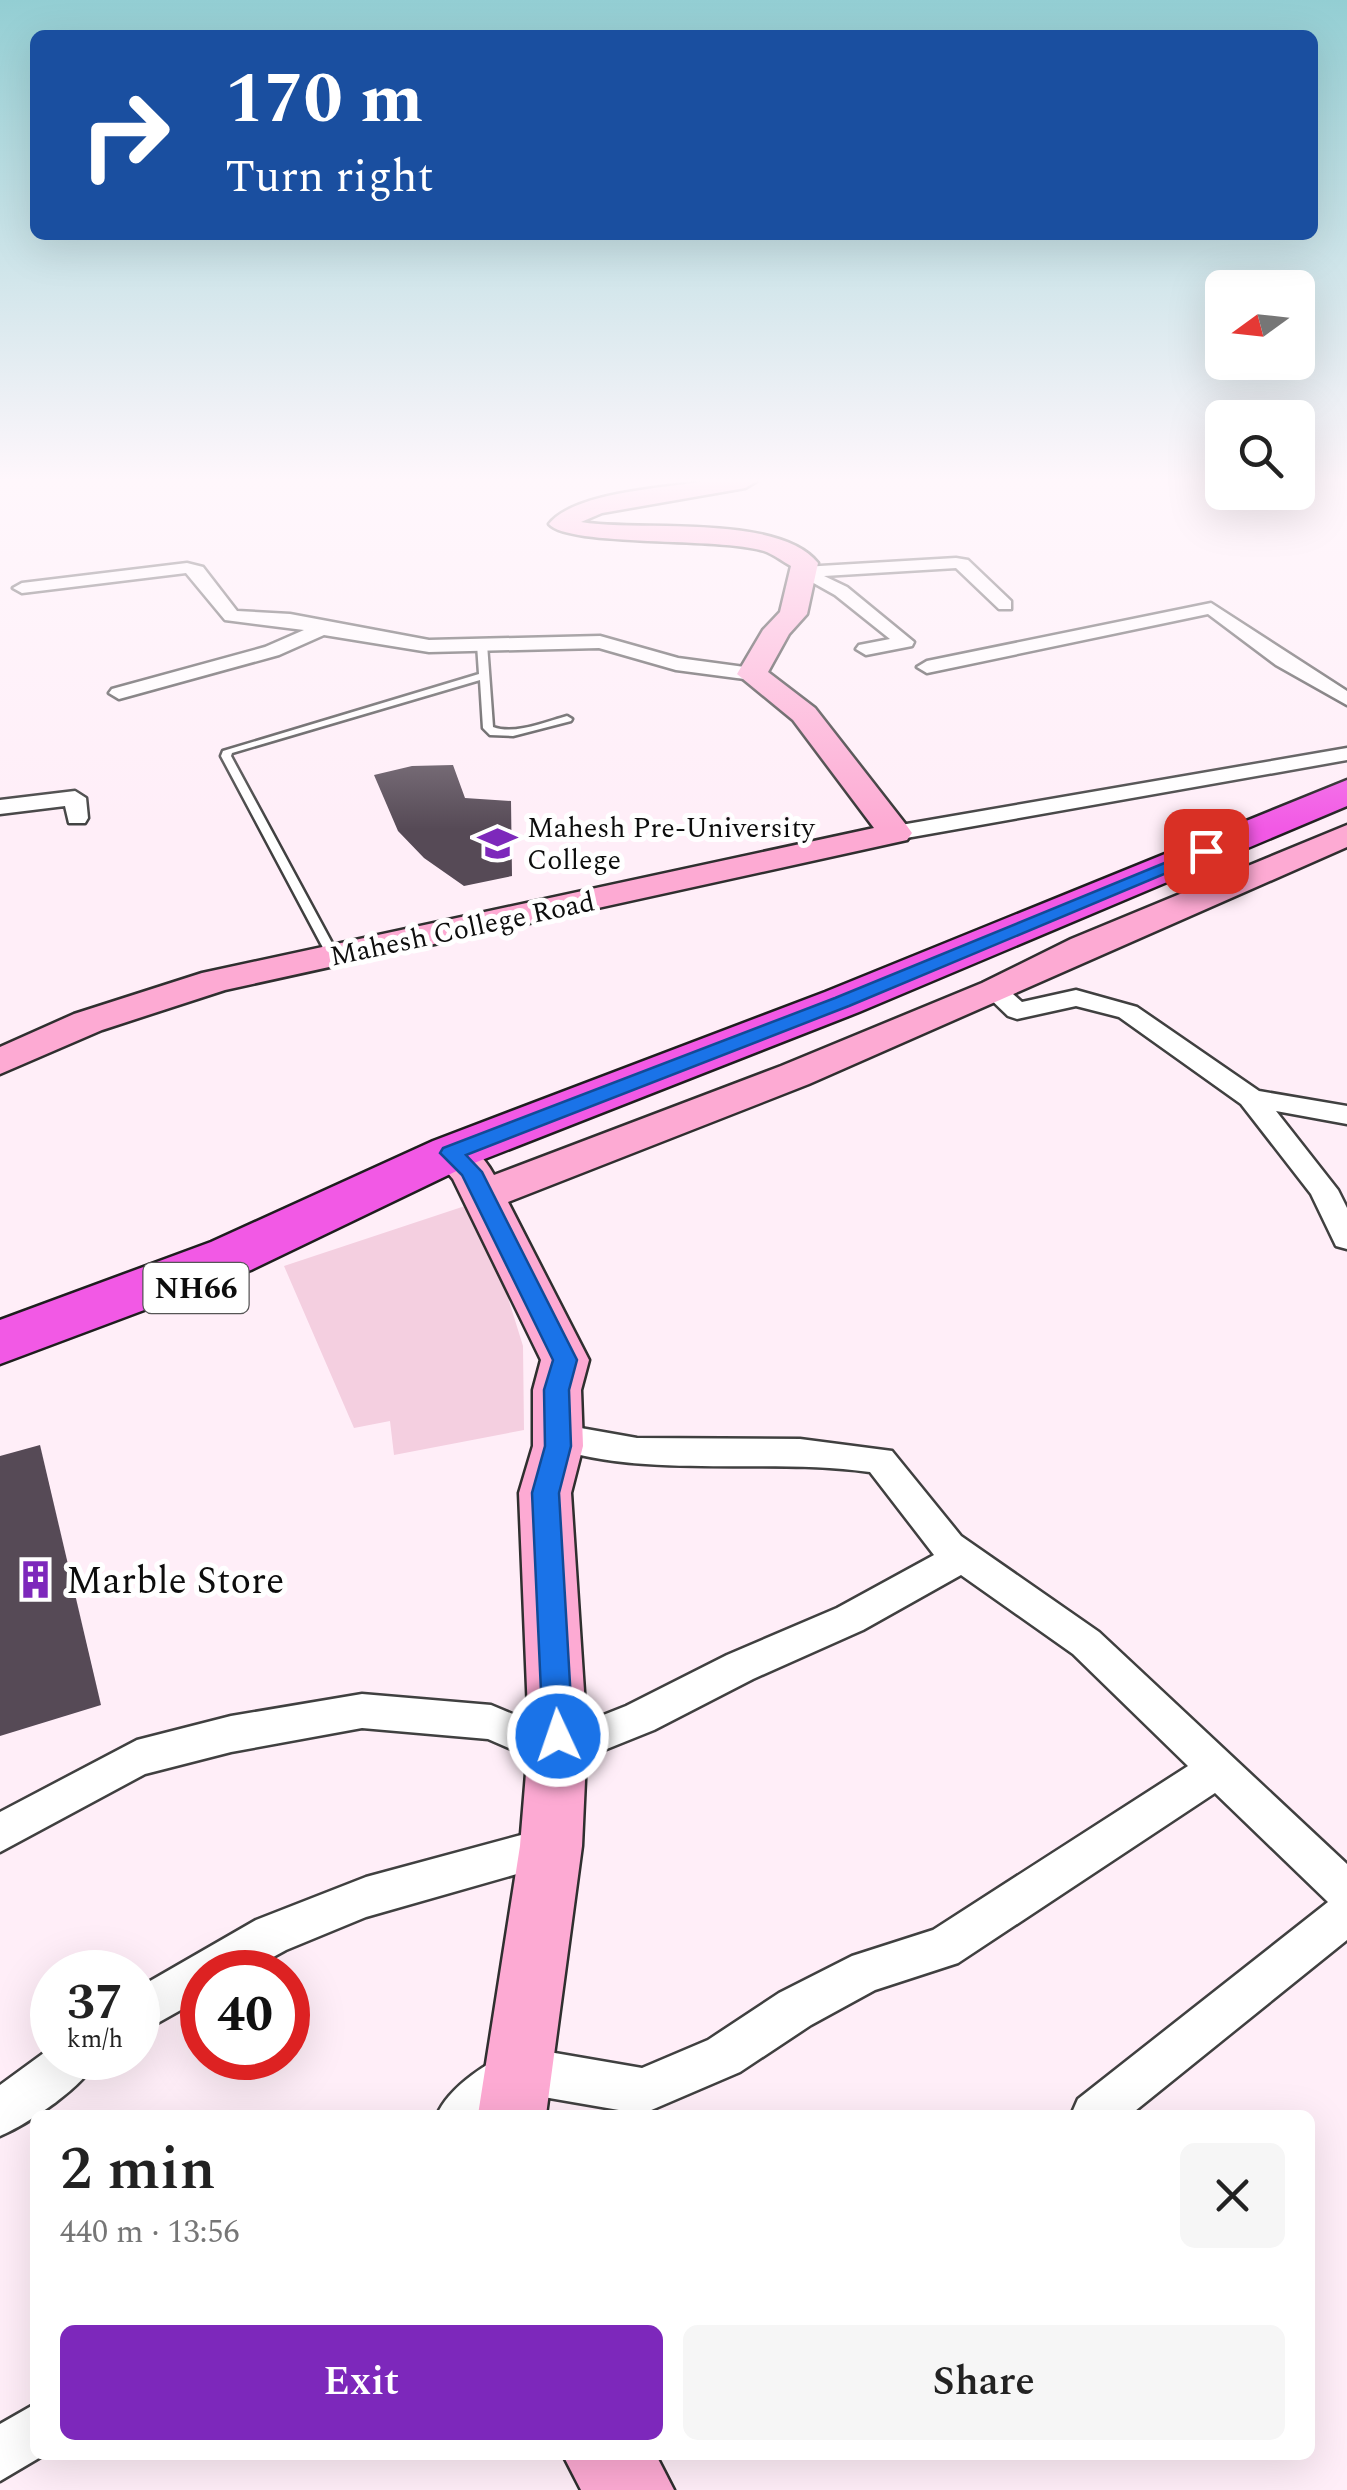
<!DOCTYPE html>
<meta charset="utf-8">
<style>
:root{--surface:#fff;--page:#f6f6f6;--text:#222;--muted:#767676;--accent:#7d28bb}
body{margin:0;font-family:Spectral,serif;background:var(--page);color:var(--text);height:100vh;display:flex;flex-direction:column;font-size:38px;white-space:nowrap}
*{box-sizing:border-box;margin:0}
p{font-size:32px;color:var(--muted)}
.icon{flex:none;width:55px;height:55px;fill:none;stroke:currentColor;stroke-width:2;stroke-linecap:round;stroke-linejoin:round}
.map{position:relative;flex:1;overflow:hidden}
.details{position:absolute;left:30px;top:2110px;width:1285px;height:350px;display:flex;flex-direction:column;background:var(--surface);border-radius:15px;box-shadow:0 10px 40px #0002}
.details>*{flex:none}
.banner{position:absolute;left:30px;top:30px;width:1288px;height:210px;border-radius:15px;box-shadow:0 10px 40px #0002;background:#1a4fa0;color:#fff;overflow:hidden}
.needle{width:65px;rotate:255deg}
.controls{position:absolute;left:1205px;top:270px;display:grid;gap:20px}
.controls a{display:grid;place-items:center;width:110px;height:110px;border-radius:15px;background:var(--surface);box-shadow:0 10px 40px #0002;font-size:50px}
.speed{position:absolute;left:30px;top:1950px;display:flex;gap:20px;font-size:50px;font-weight:700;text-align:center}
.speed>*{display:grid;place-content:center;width:130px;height:130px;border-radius:50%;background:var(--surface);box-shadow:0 10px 40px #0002;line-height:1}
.speed small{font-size:25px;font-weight:400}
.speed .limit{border:15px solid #d22;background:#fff;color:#111}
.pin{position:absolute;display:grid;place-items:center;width:85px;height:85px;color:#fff;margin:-42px;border-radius:20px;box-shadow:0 5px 15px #0006}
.me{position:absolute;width:110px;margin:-55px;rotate:357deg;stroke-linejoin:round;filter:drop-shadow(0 0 8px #0008)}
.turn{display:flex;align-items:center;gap:35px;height:210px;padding:0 30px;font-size:45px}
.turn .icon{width:130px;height:130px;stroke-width:2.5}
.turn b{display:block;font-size:70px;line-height:85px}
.round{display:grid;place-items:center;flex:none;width:105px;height:105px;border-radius:15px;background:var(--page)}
.overview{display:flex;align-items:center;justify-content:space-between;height:170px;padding:0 30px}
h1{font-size:60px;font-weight:600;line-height:75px}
.action{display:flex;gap:20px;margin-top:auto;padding:20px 30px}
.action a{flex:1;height:115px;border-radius:15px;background:var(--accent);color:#fff;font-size:40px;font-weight:600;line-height:115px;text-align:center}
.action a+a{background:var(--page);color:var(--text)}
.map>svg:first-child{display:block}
</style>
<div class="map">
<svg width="1347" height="2490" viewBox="0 0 1347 2490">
<rect width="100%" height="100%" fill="#ffeef8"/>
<polygon fill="#f4cfe0" points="471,1204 500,1272 523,1346 524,1430 394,1455 390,1421 354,1428 284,1266"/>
<g fill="#564a56">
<polygon points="453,765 465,798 511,801 512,876 464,886 424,858 398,831 374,775 412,766"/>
<polygon points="40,1445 101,1705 0,1736 0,1456"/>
</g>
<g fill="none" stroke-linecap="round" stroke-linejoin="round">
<defs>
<path id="lane" d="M482 641 487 644 493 727C515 735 545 722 567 716L572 719 571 721 513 736 490 735 483 728 480 680 232 753 231 756 339 956 333 960 329 959 221 756 223 751 479 674 477 644Z"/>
<g id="street">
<polygon points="956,558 968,560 1011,601 1011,609 999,609 956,568 824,576 847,587 914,642 912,646 866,655 856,649 859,645 890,639 835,595 794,572 803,567"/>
<polygon points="187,563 203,567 237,611 290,614 429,640 600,636 678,658 752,668 762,674 752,680 676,670 599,648 429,652 324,635 279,655 119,699 109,693 112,689 265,647 304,630 225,620 186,573 22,593 13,588 22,583"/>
<polygon points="1211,603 1347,691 1347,705 1276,665 1208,614 927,673 917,667 927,661"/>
<polygon points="1347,748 1347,760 895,840 884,833 895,826"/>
<polygon points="75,791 86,798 88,818 85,823 69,823 65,806 0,814 0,800"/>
<polygon points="995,983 1004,986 1022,1002 1076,990 1137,1007 1259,1091 1347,1106 1347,1124 1276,1111 1338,1190 1347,1208 1347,1249 1336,1246 1311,1194 1241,1104 1119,1017 1076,1006 1017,1019 1008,1016 982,991"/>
<path d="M558 1424 637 1438 800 1439 892 1451 961 1536 1099 1632 1347 1864V1940L1130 2115H1071L1078 2099 1328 1902 1215 1793 958 1963 875 1990 811 2025 740 2072 642 2114 526 2094 498 2115H437C449 2086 491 2060 520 2047L642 2068 708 2040 779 1993 852 1956 933 1930 1188 1766 1073 1654 961 1575 863 1630 753 1679 654 1730 557 1769 488 1739 362 1728 231 1752 145 1774 0 1852V1812L137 1740 231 1716 362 1694 491 1705 558 1733 626 1706 727 1655 837 1608 934 1555 870 1472C762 1457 651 1480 546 1446L541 1437 546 1428Z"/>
<polygon points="551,1827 566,1832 572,1846 566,1860 366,1917 286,1950 246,1972 202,1972 202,1998 138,2034 138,1988 256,1920 366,1877"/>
<path d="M52 2047V2058H97C87 2085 28 2124 0 2136V2085Z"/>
<polygon points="35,2404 35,2455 44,2455 0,2481 0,2424"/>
</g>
<g id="secondary">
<path d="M706 481H757L745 488 602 513 581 522C639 532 778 513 818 563L807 614 789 634 768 672 815 708 907 826 912 833 907 840 225 990 102 1030 0 1074V1047L74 1014 202 973 874 828 793 720 737 674 763 630 780 612 791 566C782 561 773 554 764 551 721 537 569 547 549 524 574 492 666 488 706 481Z"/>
<path d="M1347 825V847L809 1084 508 1202 589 1360 581 1390 583 1446 571 1493 587 1737 582 1846 546 2115H478L520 1846 529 1737 519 1493 533 1446V1390L541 1360 453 1179 430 1153 436 1143C463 1136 481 1151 494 1175L781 1066 982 983 1071 939Z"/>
<polygon points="563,2455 656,2455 674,2490 581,2490"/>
</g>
<polygon id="highway" points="1347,780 1347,806 859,1012 469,1165 251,1270 0,1364 0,1320 211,1242 433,1141 825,992"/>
</defs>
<use href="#lane" stroke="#404040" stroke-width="5"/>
<use href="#street" stroke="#404040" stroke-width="5"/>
<use href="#secondary" stroke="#2f2f2f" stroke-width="5"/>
<use href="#highway" stroke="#1e1e1e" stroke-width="5"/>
<use href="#lane" fill="#fff" fill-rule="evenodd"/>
<use href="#street" fill="#fff" fill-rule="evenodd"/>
<use href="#secondary" fill="#fdaad3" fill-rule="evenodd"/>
<use href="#highway" fill="#f259e5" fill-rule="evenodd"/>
</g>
<linearGradient id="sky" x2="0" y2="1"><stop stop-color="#93ced3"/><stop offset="0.58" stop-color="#fff7fc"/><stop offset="1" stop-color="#fff7fc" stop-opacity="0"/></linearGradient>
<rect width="1347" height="829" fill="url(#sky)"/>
<polygon fill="#1a73e8" stroke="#114b97" stroke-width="2.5" points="1206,846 1215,851 1212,854 849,1006 466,1155 482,1172 577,1360 569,1390 571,1446 559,1493 573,1736 569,1746 558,1750 548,1746 543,1736 532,1493 545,1446 544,1390 553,1360 462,1175 440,1153 443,1148 835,998"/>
<defs>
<symbol id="university-bare" viewBox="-9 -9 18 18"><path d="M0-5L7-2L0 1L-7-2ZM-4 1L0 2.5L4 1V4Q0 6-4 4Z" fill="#7d28bb" stroke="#fff" stroke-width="2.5" paint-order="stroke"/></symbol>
<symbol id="building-bare" viewBox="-9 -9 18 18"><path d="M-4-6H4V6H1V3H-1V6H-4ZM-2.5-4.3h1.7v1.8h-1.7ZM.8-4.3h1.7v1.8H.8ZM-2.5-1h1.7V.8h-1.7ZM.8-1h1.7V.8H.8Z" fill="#7d28bb" stroke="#fff" stroke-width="2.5" paint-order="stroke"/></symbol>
</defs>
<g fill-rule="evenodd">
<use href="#university-bare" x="470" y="816" width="55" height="55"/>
<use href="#building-bare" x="8" y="1552" width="55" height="55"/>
</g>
<g text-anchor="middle" stroke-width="10" stroke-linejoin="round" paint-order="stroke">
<g font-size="28" fill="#0d0d0d" stroke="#fff" text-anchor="start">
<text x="527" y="837">Mahesh Pre-University<tspan x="527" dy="32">College</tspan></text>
</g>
<g font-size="28" fill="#0d0d0d" stroke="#fff">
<text transform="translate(462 928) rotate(-12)" y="10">Mahesh College Road</text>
</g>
<rect fill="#fff" stroke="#565656" stroke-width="2.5" x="143.5" y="1263" width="105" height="50" rx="8"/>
<g font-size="30" font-weight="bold" fill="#0d0d0d">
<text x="196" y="1298">NH66</text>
</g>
<g font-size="38" fill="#0d0d0d" stroke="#fff" text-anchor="start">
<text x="66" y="1593">Marble Store</text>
</g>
</g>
</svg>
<div class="controls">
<a><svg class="needle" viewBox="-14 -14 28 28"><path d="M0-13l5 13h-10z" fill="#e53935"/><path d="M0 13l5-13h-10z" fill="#767676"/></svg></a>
<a><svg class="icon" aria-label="search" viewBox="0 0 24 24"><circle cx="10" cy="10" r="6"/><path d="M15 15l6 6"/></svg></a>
</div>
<div class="speed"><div>37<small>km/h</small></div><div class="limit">40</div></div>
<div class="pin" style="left:1206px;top:851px;background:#d93025"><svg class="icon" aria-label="arrive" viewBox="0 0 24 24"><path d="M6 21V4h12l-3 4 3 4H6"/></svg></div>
<svg class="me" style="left:558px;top:1736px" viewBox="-20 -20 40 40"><circle r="17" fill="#1a73e8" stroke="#fff" stroke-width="3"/><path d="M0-11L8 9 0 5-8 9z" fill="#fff"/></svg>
<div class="banner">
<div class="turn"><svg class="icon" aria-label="right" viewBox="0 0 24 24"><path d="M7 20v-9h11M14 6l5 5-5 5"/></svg><div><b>170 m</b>Turn right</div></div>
</div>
<section class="details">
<div class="overview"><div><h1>2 min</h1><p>440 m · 13:56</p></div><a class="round"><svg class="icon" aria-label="close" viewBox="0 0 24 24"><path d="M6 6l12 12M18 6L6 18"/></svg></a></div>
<div class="action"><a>Exit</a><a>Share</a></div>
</section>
</div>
